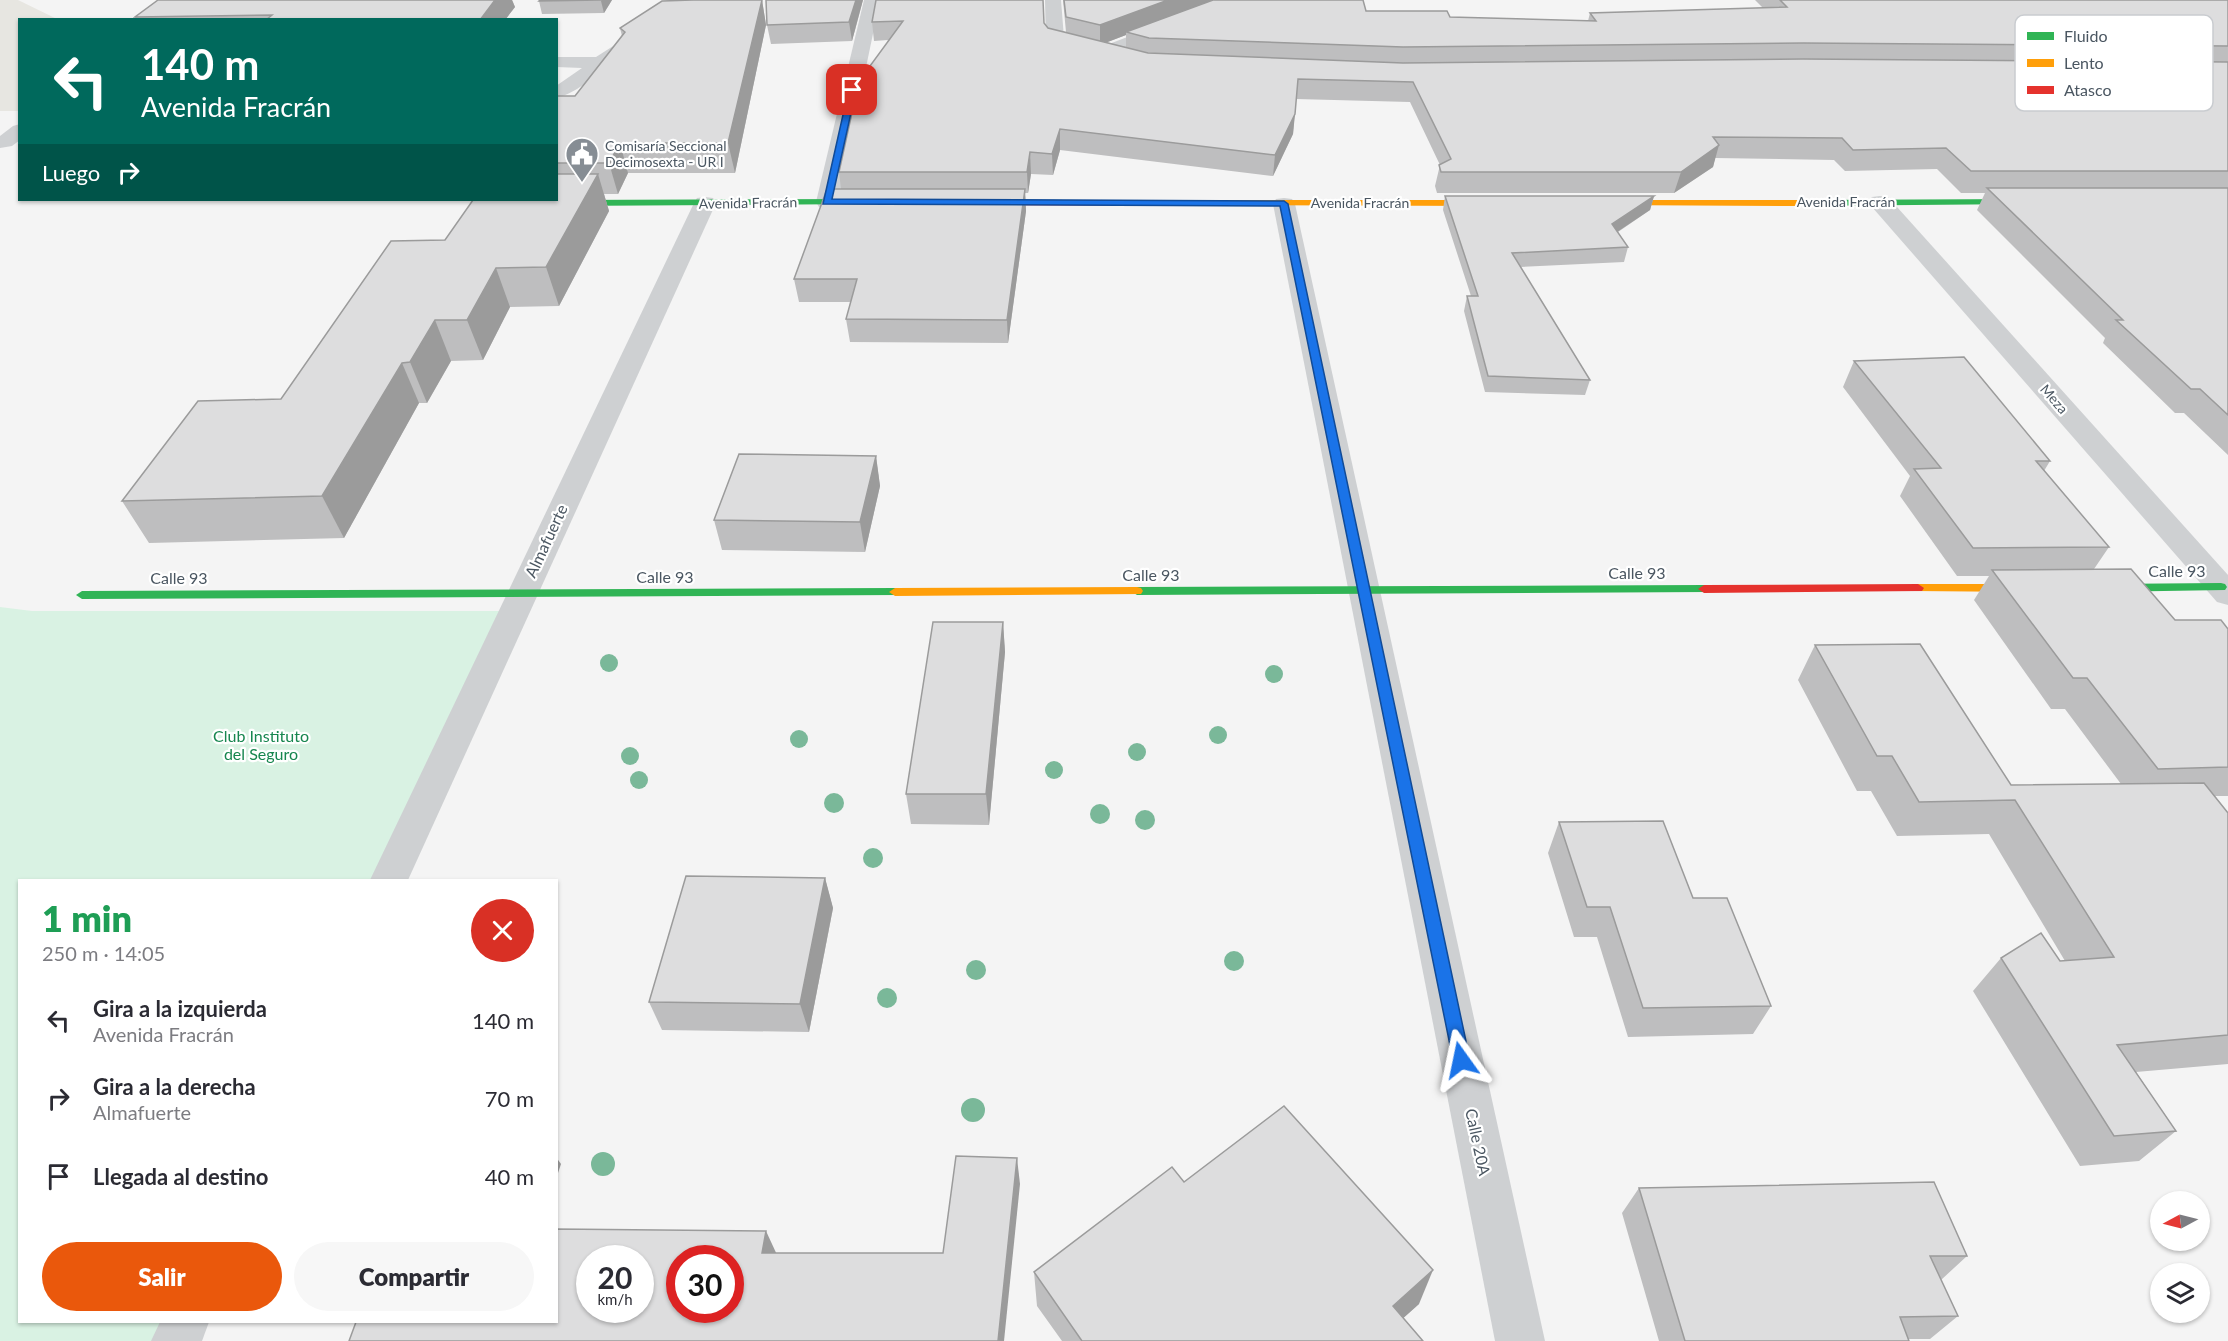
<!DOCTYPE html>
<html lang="es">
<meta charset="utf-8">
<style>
:root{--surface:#fff;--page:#f7f7f7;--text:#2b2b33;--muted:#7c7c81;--accent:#ea580c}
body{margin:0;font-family:Lato,sans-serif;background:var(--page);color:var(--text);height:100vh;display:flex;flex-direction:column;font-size:22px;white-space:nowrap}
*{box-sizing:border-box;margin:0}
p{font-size:20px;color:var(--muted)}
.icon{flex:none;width:33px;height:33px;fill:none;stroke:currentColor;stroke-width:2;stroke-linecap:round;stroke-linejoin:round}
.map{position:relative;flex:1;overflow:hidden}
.drawer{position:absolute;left:18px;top:879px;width:540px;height:444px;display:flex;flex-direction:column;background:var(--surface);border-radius:0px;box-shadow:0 2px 4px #0004}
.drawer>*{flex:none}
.guide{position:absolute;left:18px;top:18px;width:540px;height:183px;border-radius:0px;box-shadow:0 2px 4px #0004;background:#00695c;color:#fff;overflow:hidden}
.needle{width:39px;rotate:263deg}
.tools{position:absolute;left:2150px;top:1191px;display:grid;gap:12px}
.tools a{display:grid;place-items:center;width:60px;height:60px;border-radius:50%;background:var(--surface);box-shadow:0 2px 4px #0004;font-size:30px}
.speed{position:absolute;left:576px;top:1245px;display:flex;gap:12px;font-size:30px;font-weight:700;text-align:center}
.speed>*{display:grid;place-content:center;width:78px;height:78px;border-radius:50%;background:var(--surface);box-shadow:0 2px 4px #0004;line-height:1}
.speed small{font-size:15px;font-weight:400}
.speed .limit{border:9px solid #d22;background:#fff;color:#111}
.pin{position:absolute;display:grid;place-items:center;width:51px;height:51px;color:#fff;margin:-26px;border-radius:12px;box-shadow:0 3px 9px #0006}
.me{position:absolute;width:66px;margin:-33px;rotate:348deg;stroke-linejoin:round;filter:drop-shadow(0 0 4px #0008)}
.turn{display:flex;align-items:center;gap:21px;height:126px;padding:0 24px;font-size:27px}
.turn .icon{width:78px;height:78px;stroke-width:2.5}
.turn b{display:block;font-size:42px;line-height:51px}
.then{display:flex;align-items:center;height:57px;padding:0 24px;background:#0003;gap:12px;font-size:22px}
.round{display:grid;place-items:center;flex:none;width:63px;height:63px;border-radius:32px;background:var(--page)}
.head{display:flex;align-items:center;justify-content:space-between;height:102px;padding:0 24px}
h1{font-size:36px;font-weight:800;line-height:45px;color:#1e9e55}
.button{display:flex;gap:12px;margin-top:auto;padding:12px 24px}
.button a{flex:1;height:69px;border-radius:36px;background:var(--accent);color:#fff;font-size:24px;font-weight:800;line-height:69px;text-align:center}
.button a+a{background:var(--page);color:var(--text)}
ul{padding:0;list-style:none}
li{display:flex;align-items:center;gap:18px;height:78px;padding:0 24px}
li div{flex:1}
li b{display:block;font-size:22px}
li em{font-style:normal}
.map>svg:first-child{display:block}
</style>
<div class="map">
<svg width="2228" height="1341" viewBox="0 0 2228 1341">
<rect width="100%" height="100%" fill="#f4f4f4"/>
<polygon fill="#d9f2e3" points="0,607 32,611 503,611 374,880 20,880 20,1322 164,1322 154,1341 0,1341"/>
<polygon fill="#e7e6e1" points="0,0 18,0 57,19 20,20 19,111 0,111"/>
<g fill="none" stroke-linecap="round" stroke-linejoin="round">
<g fill="#ced0d2" fill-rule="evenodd">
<path d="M674 0H691C670 30 637 45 607 66 589 79 579 92 556 98V86L582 68 556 67V57H596L654 20Z"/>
<polygon points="864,0 880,0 838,202 835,207 827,208 819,207 816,202"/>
<polygon points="1045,0 1061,0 1064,38 1094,46 1096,49 1224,0 1247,0 1245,4 1101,58 1093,54 1088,55 1049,45 1046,41"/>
<polygon points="20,124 20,140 12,146 0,148 0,136 13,126"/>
</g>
<g fill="#ced0d2" fill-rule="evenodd">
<polygon points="1880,196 1888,197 2228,575 2228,605 2217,602 1872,207 1869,202 1872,197"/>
<polygon points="705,197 713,198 716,203 408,880 370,880 694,203 697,198"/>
<polygon points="1284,198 1292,199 1295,204 1545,1341 1495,1341 1273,204 1276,199"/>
<polygon points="160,1322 209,1322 202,1341 151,1341"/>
</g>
<g fill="#30b455" fill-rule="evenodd">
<polygon points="867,199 871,202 870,204 562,206 558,203 562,200"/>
<polygon points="2025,199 2029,202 2028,204 1801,206 1797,203 1801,200"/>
<polygon points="2221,583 2225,584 2227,587 2225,590 2102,592 2096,588 2102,584"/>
<polygon points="1704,585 1710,589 1708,592 1137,595 1131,591 1137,587"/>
<polygon points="895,588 899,589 901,592 899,595 82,599 76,595 82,591"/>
</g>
<g fill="#ff9f0a" fill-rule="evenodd">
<polygon points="1186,200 1488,200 1492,203 1488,206 1183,205 1182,203"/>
<polygon points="1606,200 1801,200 1805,203 1801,206 1603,205 1602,203"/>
<polygon points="1918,584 2027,584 2033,588 2027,592 1914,591 1912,588"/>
<polygon points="1137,587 1141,588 1143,591 1141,594 895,596 889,592 895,588"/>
</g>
<g fill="#e5322d" fill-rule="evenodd">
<polygon points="982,200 1186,200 1190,203 1186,206 979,205 978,203"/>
<polygon points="1918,584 1924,588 1922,591 1704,593 1698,589 1704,585"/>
</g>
</g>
<g fill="#7ab899">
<circle cx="609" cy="663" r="9"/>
<circle cx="1274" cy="674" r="9"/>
<circle cx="1218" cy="735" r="9"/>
<circle cx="799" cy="739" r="9"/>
<circle cx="1137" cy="752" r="9"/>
<circle cx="630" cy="756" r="9"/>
<circle cx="1054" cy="770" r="9"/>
<circle cx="639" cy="780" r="9"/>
<circle cx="834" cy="803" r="10"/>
<circle cx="1100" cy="814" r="10"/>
<circle cx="1145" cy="820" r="10"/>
<circle cx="873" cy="858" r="10"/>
<circle cx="1234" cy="961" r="10"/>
<circle cx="976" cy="970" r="10"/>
<circle cx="887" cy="998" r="10"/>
<circle cx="973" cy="1110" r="12"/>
<circle cx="603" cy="1164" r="12"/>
</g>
<g fill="#bebebf" fill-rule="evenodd">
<polygon points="158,0 512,0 515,7 505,20 136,20 135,17"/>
<polygon points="612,0 604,13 542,14 539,1"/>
<polygon points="693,0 762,0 766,25 735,173 628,173 618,194 604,194 609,211 559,306 510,307 483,360 451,361 427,403 419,403 344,538 149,543 122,501 281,399 445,240 556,200 556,96 575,96 622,36 620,28"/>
<polygon points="863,0 852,41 771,44 767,25"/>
<path d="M876 0 1044 23 1048 28 1066 32 1063 0H1363L1366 11 1450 17 1588 21 1590 13 1763 8 1755 0H2228V455L2184 413H2175L2103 343 2105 338 1977 210 1985 193H1961L1937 169 1845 171 1834 160 1715 158 1713 167 1674 193H1437L1435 186 1440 165 1410 102 1296 99 1293 134 1273 176 1060 150 1053 175 1031 174 1028 193H1025L1026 211 1008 343 850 342 846 319 851 302H799L794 279 841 189 839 172 888 40 874 41 872 22ZM1126 35V47L1106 42 1110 41Z"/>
<polygon points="1445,196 1654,196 1650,210 1618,232 1628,247 1624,262 1520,267 1590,380 1585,395 1485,392 1464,311 1467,296 1471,296 1443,210"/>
<polygon points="1854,361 2050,461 2044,471 2109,547 2094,569 2175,620 2228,629 2228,796 2215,796 2228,813 2228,1064 2136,1072 2176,1131 2139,1161 2080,1166 1973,991 2001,958 2065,961 1989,834 1897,836 1871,791 1857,791 1798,680 1815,645 2011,785 2121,784 2065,709 2051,709 1974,600 1989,576 1957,576 1900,496 1910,476 1843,387"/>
<polygon points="876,456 880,486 865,552 722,550 714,520"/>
<polygon points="1003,622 1005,652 989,825 911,824 906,794"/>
<polygon points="1559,822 1693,898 1771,1006 1753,1034 1628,1037 1597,937 1574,937 1548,853"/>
<polygon points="825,878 833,908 809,1032 662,1030 649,1002"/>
<polygon points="1184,1182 1419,1304 1403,1318 1423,1341 1062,1341 1037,1306 1034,1272"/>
<polygon points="1639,1188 1967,1256 1941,1280 1958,1316 1930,1339 1909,1339 1909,1341 1659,1341 1622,1213"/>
</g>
<g fill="#9b9b9b">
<polygon points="495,0 512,0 515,7 505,20 480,20"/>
<polygon points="602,0 612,0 604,13 601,1"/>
<polygon points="762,0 766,25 735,173 728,143"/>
<polygon points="856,0 863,0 852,41 849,22"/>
<polygon points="1168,0 1218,0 1126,32 1126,35 1100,45 1100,25"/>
<polygon points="1295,114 1293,134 1273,176 1275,155"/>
<polygon points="1060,129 1060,150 1053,175 1052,154"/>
<polygon points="620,143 628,173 618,194 609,163"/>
<polygon points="1719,145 1713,167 1674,193 1681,172"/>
<polygon points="1030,152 1031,174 1028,193 1027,172"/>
<polygon points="598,174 609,211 559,306 546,267"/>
<polygon points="1025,189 1026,211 1008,343 1007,320"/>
<polygon points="1654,196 1650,210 1608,238 1612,224"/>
<polygon points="496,268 510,307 483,360 467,320"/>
<polygon points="435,320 451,361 427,403 410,362"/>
<polygon points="402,363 419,403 344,538 322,496"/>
<polygon points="876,456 880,486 865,552 860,522"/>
<polygon points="1003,622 1005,652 989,825 986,794"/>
<polygon points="825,878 833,908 809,1032 800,1004"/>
<polygon points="556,1157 561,1164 556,1179"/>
<polygon points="1017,1158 1020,1184 1004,1341 998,1341"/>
<polygon points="766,1231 778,1257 762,1253"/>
<polygon points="1433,1270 1419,1304 1380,1339 1393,1306"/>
</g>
<g fill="#ddddde" stroke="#9b9b9b" stroke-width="1.5" fill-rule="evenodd">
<polygon points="158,0 495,0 480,20 266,20 272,15 135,17"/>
<polygon points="540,0 602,0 539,1"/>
<polygon points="693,0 762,0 728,143 620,143 609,163 556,163 556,96 575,96 625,32 620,28 662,1"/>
<polygon points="766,0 856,0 849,22 767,25"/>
<polygon points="876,0 1043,0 1044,23 1048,28 1148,53 1403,63 1803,59 2228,62 2228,171 1971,171 1946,148 1853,150 1842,138 1713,137 1719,145 1681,172 1441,172 1439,165 1451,159 1413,82 1298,79 1295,114 1275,155 1060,129 1052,154 1030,152 1027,172 839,172 859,81 903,21 872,22"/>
<polygon points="1064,0 1168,0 1100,25 1066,17"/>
<polygon points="1213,0 1363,0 1366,11 1447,11 1450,17 1596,21 1590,13 1787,7 1780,0 2228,0 2228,46 1803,43 1403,47 1149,38 1126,32"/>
<polygon points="556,174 598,174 546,267 496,268 467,320 435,320 410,362 402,363 322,496 122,501 198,401 281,399 391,241 445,240 473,200 556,200"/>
<polygon points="1987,188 2228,188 2228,415 2200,389 2191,389 2116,320 2123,320"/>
<polygon points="827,189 1025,189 1007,320 846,319 857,279 794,279"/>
<polygon points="1445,196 1654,196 1612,224 1628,247 1512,253 1590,380 1488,376 1467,296 1478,296"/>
<polygon points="1964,357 2050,461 2036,461 2109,547 1973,548 1914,469 1941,468 1854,361"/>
<polygon points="739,454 876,456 860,522 714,520"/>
<polygon points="2131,569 2175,620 2221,620 2228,629 2228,767 2158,769 2087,678 2073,678 1992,570"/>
<polygon points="933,622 1003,622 986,794 906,794"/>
<polygon points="1920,644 2011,785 2204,783 2228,813 2228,1035 2117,1045 2176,1131 2114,1136 2001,958 2041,933 2060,961 2114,957 2015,800 1919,802 1892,756 1877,756 1815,645"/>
<polygon points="1663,821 1693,898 1727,898 1771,1006 1643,1008 1610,907 1587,907 1559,822"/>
<polygon points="686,876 825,878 800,1004 649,1002"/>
<polygon points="1284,1106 1433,1270 1393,1306 1423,1341 1082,1341 1034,1272 1172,1167 1184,1182"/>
<path d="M956 1156 1017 1158 998 1341H349L356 1322H556V1229L766 1231 762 1253H943ZM590 1258H640V1310H590ZM680 1258H730V1310H680Z"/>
<polygon points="1934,1182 1967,1256 1930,1256 1958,1316 1900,1317 1909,1341 1685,1341 1639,1188"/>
</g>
<polygon fill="#1a73e8" stroke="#114b97" stroke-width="1.5" points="849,88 856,90 832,199 1284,201 1288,204 1470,1060 1468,1065 1461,1068 1455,1065 1453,1060 1280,206 823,204"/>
<defs>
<symbol id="civic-pin" viewBox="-11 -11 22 30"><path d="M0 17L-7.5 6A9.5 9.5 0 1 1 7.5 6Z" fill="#868d94" stroke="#fff"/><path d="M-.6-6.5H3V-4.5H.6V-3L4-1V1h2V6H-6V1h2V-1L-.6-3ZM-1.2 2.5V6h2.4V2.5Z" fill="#fff"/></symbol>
</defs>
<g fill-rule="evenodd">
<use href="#civic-pin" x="563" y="135" width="38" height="52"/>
</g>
<g text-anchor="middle" stroke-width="4.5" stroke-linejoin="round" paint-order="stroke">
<g font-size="14" fill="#4a5661" stroke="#fff" text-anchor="start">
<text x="605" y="151">Comisaría Seccional<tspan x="605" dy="16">Decimosexta - UR I</tspan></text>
</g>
<g font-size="14" fill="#4a5661" stroke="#fff">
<text x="1846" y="207">Avenida Fracrán</text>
<text transform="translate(748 203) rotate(-1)" y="5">Avenida Fracrán</text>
<text x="1360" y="208">Avenida Fracrán</text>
<text transform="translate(2054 399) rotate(49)" y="5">Meza</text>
</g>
<g font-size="16" fill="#4a5661" stroke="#fff">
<text transform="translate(546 541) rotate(-65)" y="6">Almafuerte</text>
<text x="2177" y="577">Calle 93</text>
<text x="1637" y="579">Calle 93</text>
<text x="1151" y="581">Calle 93</text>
<text x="665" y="583">Calle 93</text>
<text x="179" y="584">Calle 93</text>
<text transform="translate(1478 1142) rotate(78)" y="6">Calle 20A</text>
</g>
<g font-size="16" fill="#17864f" stroke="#fff">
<text x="261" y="742">Club Instituto<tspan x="261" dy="18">del Seguro</tspan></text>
</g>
</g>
<rect x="2015" y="15" width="198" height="96" rx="9" fill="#fff" stroke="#c9ccd0" stroke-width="1.5"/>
<rect x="2027" y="32" width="27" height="8" fill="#30b455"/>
<rect x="2027" y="59" width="27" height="8" fill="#ff9f0a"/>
<rect x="2027" y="86" width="27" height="8" fill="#e5322d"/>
<g font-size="16" fill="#4a5661">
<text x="2064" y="42">Fluido</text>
<text x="2064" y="69">Lento</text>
<text x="2064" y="96">Atasco</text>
</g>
</svg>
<div class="tools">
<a><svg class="needle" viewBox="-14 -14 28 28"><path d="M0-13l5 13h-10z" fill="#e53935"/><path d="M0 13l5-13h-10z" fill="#7c7c81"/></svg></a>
<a><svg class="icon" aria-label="layers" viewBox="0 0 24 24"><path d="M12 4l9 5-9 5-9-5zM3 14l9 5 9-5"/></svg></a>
</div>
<div class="speed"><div>20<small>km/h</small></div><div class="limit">30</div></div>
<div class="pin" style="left:852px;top:90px;background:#d93025"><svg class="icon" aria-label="arrive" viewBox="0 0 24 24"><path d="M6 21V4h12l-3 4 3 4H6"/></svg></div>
<svg class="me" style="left:1461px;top:1060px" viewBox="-20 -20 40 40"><path d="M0-17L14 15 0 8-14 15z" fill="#1a73e8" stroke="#fff" stroke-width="4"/></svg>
<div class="guide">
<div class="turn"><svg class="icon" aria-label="left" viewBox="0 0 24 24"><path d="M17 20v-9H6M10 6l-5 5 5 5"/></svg><div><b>140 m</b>Avenida Fracrán</div></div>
<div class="then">Luego<svg class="icon" aria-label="right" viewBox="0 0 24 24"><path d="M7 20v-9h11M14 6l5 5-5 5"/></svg></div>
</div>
<section class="drawer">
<div class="head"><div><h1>1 min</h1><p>250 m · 14:05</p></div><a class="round" style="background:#d93025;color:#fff"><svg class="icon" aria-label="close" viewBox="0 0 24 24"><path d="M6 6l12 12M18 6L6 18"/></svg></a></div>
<ul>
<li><svg class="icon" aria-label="left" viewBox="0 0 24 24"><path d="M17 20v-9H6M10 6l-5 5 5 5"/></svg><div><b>Gira a la izquierda</b><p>Avenida Fracrán</p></div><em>140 m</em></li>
<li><svg class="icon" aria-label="right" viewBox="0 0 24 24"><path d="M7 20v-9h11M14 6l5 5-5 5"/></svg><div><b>Gira a la derecha</b><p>Almafuerte</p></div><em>70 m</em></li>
<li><svg class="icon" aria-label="arrive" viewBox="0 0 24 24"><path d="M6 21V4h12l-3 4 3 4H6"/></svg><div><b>Llegada al destino</b></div><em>40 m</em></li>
</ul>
<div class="button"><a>Salir</a><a>Compartir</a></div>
</section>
</div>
